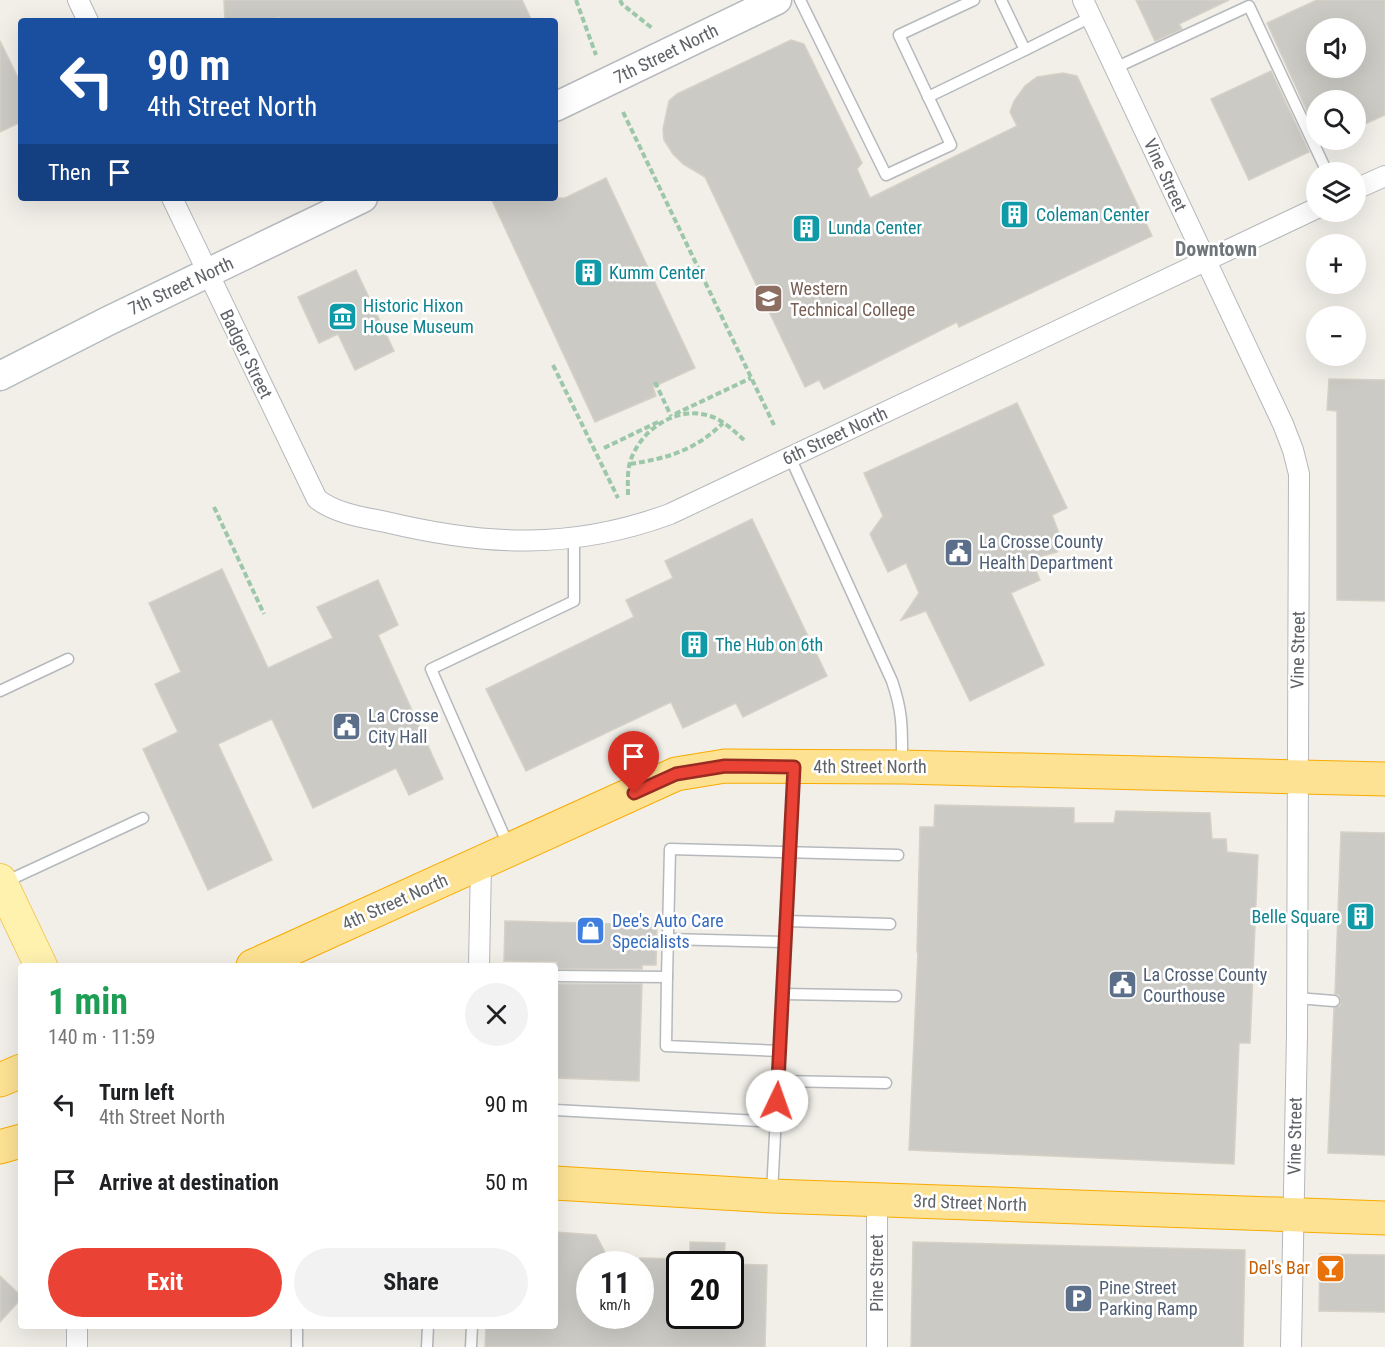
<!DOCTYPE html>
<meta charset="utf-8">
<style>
:root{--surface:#fff;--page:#f2f2f2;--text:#202124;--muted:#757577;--accent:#ea4335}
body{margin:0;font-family:"Roboto Condensed",sans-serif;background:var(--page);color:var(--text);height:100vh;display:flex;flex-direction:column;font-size:22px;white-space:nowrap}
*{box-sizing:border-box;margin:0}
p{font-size:20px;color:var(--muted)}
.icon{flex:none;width:33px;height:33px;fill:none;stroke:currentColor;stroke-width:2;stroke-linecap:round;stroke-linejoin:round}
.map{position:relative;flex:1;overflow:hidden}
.sheet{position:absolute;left:18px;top:963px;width:540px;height:366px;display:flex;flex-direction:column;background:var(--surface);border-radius:6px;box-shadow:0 6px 24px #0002}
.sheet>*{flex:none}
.guide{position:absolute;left:18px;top:18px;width:540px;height:183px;border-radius:6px;box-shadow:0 6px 24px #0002;background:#1a4fa0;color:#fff;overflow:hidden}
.controls{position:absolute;left:1306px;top:18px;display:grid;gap:12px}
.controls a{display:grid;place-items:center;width:60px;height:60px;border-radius:50%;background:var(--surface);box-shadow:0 6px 24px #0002;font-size:30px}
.speed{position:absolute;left:576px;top:1251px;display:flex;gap:12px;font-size:30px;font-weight:700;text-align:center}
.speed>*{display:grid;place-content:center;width:78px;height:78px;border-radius:50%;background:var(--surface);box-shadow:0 6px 24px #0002;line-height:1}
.speed small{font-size:15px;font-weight:400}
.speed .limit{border:3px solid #111;border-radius:9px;background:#fff;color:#111}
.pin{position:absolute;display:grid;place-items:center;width:51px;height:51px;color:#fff;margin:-62px -26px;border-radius:50% 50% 50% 0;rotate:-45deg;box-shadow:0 0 6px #0007}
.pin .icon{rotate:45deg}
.me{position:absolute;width:66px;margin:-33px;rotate:3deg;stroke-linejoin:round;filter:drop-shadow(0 0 4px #0008)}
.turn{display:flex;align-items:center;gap:21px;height:126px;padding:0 30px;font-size:27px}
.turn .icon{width:78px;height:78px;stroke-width:2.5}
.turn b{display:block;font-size:42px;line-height:51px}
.then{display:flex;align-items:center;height:57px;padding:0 30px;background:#0003;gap:12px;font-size:22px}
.round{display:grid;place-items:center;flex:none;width:63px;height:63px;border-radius:32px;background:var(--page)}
.overview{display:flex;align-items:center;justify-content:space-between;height:102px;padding:0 30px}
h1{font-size:36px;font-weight:700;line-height:45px;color:#1e9e55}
.cta{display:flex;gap:12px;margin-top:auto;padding:12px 30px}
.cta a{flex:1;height:69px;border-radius:36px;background:var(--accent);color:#fff;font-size:24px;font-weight:700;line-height:69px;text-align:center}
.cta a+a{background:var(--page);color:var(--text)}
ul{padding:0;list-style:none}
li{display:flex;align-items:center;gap:18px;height:78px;padding:0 30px}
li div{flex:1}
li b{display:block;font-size:22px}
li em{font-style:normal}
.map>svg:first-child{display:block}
</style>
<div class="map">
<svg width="1385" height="1347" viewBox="0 0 1385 1347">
<rect width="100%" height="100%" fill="#f1efe8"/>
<g fill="#cccac5" stroke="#d6d1c6" stroke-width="1.5" fill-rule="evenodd">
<polygon points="224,0 522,0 532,21 283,21 279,17 261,21 225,21"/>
<polygon points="1136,0 1229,0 1179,24 1182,29 1155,41"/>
<path d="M1317 0H1385V115L1356 128V100H1317V133L1267 23ZM1317 28H1356V68H1317Z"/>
<polygon points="791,40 804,44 862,163 857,169 870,198 1017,126 1010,112 1014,101 1025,86 1037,77 1063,73 1077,76 1152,236 959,327 957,322 824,389 819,380 805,387 705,177 683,164 673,154 664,140 663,129 669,101 677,94"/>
<polygon points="0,41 21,84 21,122 0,132"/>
<polygon points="1271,71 1309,152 1249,180 1211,99"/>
<polygon points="606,178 695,368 653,387 656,396 595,422 491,198 565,198"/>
<polygon points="356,270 394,351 355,370 338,334 319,343 298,297"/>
<polygon points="1329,379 1385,380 1385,601 1337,600 1337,411 1327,410"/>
<polygon points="1017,403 1067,508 1052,515 1062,541 1060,548 1057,552 1031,559 1040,580 1011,593 1044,665 970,701 926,611 901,620 919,593 906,563 888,572 870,534 883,516 864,473"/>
<polygon points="752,519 827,676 743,717 736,703 683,728 671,702 526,771 486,689 634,617 626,600 673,578 665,561"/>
<polygon points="222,569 268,668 333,638 317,607 378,580 398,625 378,635 443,779 409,795 396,768 313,808 272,719 218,744 272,860 208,890 143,749 178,732 155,684 181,672 149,603"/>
<polygon points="935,805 1074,808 1074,823 1114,823 1116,811 1210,813 1212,839 1226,839 1227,852 1258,855 1250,1043 1239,1043 1234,1164 909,1150 918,952 917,952 920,827 934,827"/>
<polygon points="1341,832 1385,833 1385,1155 1328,1153 1334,1008 1340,1006 1341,1001 1339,995 1335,994"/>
<polygon points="505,921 657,925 656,965 642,965 642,969 557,969 557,962 504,961"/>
<polygon points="556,984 642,984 639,1081 555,1078"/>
<polygon points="555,1232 596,1235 611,1264 590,1264 590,1316 640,1316 640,1258 680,1259 680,1316 730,1316 730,1264 767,1265 765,1347 485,1347 486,1326 555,1326"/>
<polygon points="690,1242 725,1243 724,1264 690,1264"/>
<polygon points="913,1242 1245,1250 1243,1347 911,1347"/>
<polygon points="1320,1254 1385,1255 1385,1312 1319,1311"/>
<polygon points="0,1276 21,1296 21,1299 0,1322"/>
</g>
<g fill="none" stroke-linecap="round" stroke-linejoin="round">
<defs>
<g id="lane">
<polyline points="800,0 886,175 951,145 899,35 974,0"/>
<polyline points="1001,0 1025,50 1091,17"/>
<polyline points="1115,68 1249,6 1327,172"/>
<polyline points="928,97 1025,50"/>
<path d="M790 457 892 681C903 713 902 729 902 763"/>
<polyline points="0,691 68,659"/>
<polyline points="509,847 431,669 574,601 574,538"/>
<polyline points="5,882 143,818"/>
<polyline points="786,921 890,924"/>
<polyline points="668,939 785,942"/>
<polyline points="555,976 667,977 666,1046 780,1051"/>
<polyline points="667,977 670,849 898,855"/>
<polyline points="783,994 896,996"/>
<polyline points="1297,998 1334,1001"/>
<polyline points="778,1081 886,1083"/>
<polyline points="555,1110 776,1122"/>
<polyline points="772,1193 794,768"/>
<polyline points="297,1347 297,1326"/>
<polyline points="427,1347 428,1326"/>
<polyline points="471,1347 472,1326"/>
</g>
<g id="street">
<polyline points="78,0 88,21"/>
<polyline points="1083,0 1283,424 1293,450 1299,474 1297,1034 1291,1347"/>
<polyline points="1356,189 1385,176"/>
<path d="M172 198 317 499C337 514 362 517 386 522 486 546 572 550 670 514L1317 208"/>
<polyline points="479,966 481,863"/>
<polyline points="877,1199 877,1347"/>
<polyline points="77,1347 77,1326"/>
</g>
<g id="secondary">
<polyline points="555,107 777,0"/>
<polyline points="0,376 108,321 363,198"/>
</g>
<polyline id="primary" points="0,880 41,966"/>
<g id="highway">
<polyline points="253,966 676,774 725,766 902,767 1385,779"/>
<polyline points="0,1080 21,1071"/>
<polyline points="0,1147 21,1141"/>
<polyline points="555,1183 772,1196 1385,1218"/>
</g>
</defs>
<use href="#lane" stroke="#b5b8bc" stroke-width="13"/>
<use href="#street" stroke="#b5b8bc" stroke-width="22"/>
<use href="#secondary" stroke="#b6babf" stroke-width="31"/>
<use href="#primary" stroke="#f2c960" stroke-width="34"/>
<use href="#highway" stroke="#f9ab00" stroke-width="35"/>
<g stroke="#9cc7a9" stroke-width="4" stroke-dasharray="6 3" stroke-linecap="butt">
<polyline points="576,0 596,55"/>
<polyline points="620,0 622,4 652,28"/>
<polyline points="623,112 774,425"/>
<polyline points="553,365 618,498"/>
<polyline points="655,382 671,416"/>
<polyline points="675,414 751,378"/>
<polyline points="604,448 660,421"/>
<path d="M630 464C668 458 694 451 723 423"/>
<path d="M628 495C628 484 627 473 630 462 640 430 676 405 710 416 723 420 734 431 744 440"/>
<polyline points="214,507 264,614"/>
</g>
<use href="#lane" stroke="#fff" stroke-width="10"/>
<use href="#street" stroke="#fff" stroke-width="20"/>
<use href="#secondary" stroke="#fff" stroke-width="28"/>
<use href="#primary" stroke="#fff2af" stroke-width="32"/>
<use href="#highway" stroke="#fde293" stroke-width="33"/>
</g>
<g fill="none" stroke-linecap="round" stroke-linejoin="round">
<defs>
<polyline id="route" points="634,793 676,774 725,766 794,767 777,1101"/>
</defs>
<use href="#route" stroke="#982c22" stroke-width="15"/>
<use href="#route" stroke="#ea4335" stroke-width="10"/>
</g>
<defs>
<symbol id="building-square" viewBox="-11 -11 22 22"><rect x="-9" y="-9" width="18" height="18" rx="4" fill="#0f9aa8" stroke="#fff"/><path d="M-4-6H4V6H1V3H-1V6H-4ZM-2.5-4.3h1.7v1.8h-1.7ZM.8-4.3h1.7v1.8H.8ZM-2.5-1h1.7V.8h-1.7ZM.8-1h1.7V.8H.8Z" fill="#fff"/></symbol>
<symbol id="university-square" viewBox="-11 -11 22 22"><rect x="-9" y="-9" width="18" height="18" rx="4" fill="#8d6e63" stroke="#fff"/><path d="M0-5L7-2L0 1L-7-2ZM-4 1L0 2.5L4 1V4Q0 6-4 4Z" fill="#fff"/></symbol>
<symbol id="museum-square" viewBox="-11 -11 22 22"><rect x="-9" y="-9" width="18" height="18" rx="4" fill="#0f9aa8" stroke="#fff"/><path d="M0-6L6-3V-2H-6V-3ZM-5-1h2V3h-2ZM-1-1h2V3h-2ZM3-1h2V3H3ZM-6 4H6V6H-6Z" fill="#fff"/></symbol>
<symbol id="civic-square" viewBox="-11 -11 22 22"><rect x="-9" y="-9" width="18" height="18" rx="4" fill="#5c6f8a" stroke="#fff"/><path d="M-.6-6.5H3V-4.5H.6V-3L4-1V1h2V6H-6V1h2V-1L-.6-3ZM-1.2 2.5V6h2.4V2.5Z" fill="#fff"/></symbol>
<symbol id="shop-square" viewBox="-11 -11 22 22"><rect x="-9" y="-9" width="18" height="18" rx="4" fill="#3f7fe0" stroke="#fff"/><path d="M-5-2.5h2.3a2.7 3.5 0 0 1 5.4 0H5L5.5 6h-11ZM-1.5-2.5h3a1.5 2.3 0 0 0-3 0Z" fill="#fff"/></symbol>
<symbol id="bar-square" viewBox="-11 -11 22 22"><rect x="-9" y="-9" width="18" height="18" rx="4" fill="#e8710a" stroke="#fff"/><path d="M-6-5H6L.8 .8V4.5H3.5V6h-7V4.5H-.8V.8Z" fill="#fff"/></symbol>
<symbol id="parking-square" viewBox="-11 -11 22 22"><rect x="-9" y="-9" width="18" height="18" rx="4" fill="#5c6f8a" stroke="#fff"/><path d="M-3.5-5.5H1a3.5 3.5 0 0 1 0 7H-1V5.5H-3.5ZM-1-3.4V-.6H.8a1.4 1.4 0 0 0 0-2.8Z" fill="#fff"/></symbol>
</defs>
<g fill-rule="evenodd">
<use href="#building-square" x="998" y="198" width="33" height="33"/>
<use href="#building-square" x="790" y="212" width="33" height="33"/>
<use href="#building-square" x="572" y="256" width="33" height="33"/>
<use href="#university-square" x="752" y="282" width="33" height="33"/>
<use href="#museum-square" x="326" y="300" width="33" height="33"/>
<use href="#civic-square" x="942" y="536" width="33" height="33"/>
<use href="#building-square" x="678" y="628" width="33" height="33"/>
<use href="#civic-square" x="330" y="710" width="33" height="33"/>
<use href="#building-square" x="1344" y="900" width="33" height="33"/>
<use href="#shop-square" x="574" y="914" width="33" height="33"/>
<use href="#civic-square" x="1106" y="968" width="33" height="33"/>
<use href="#bar-square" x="1314" y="1252" width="33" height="33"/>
<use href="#parking-square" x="1062" y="1282" width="33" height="33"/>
</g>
<g text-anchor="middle" stroke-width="5" stroke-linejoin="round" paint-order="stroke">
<g font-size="18" fill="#5f6368" stroke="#fff">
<text transform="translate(666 54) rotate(-26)" y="6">7th Street North</text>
<text transform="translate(1165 175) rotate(65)" y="6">Vine Street</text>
<text transform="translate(181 286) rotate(-25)" y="6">7th Street North</text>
<text transform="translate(246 354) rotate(64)" y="6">Badger Street</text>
<text transform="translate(835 436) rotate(-25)" y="6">6th Street North</text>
<text transform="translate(1298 650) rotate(-89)" y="6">Vine Street</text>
<text x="870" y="773">4th Street North</text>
<text transform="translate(395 902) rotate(-24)" y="6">4th Street North</text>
<text transform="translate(1295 1136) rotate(-89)" y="6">Vine Street</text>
<text transform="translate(970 1203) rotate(2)" y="6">3rd Street North</text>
<text transform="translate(877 1273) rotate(-90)" y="6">Pine Street</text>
</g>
<g font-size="18" fill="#0d838f" stroke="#fff" text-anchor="start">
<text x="1036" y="221">Coleman Center</text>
<text x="828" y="234">Lunda Center</text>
<text x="609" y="279">Kumm Center</text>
<text x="363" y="312">Historic Hixon<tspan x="363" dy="21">House Museum</tspan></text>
<text x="715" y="651">The Hub on 6th</text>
<text x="1340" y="923" text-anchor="end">Belle Square</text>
</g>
<g font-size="18" fill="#785e54" stroke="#fff" text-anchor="start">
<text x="790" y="295">Western<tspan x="790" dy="21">Technical College</tspan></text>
</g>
<g font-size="18" fill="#4e5e75" stroke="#fff" text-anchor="start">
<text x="979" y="548">La Crosse County<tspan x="979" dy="21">Health Department</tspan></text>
<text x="368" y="722">La Crosse<tspan x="368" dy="21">City Hall</tspan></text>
<text x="1143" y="981">La Crosse County<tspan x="1143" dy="21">Courthouse</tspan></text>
<text x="1099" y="1294">Pine Street<tspan x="1099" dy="21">Parking Ramp</tspan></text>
</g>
<g font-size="18" fill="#366cbe" stroke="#fff" text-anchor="start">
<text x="612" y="927">Dee's Auto Care<tspan x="612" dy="21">Specialists</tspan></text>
</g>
<g font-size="18" fill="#c56008" stroke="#fff" text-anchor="end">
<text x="1310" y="1274">Del's Bar</text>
</g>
<g font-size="20" font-weight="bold" fill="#70757a" stroke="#fff">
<text x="1216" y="256">Downtown</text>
</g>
</g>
</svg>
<div class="controls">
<a><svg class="icon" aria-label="sound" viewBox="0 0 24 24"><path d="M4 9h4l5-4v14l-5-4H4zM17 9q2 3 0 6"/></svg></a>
<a><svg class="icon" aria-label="search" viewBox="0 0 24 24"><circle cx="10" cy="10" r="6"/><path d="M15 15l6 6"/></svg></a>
<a><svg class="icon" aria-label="layers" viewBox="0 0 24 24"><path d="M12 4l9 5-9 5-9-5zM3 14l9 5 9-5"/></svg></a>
<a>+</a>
<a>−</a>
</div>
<div class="speed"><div>11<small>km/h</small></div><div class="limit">20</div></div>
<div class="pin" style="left:634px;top:793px;background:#d93025"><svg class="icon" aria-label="arrive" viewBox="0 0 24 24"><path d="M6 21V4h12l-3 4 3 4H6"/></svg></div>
<svg class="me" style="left:777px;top:1101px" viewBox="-20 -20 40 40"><circle r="19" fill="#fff"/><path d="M0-13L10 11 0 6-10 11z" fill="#ea4335"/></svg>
<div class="guide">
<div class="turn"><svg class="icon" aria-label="left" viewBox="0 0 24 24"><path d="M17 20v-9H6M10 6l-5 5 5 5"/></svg><div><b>90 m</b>4th Street North</div></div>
<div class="then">Then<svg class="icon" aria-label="arrive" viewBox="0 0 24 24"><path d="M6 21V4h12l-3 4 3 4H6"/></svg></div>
</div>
<section class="sheet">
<div class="overview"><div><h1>1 min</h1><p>140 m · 11:59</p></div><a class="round"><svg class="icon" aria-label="close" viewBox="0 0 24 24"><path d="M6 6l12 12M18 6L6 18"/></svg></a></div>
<ul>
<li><svg class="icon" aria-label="left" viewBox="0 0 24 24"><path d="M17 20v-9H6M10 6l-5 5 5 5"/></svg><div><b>Turn left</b><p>4th Street North</p></div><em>90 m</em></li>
<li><svg class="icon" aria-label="arrive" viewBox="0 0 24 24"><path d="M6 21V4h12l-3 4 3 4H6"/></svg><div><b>Arrive at destination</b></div><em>50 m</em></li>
</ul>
<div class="cta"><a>Exit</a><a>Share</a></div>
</section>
</div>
